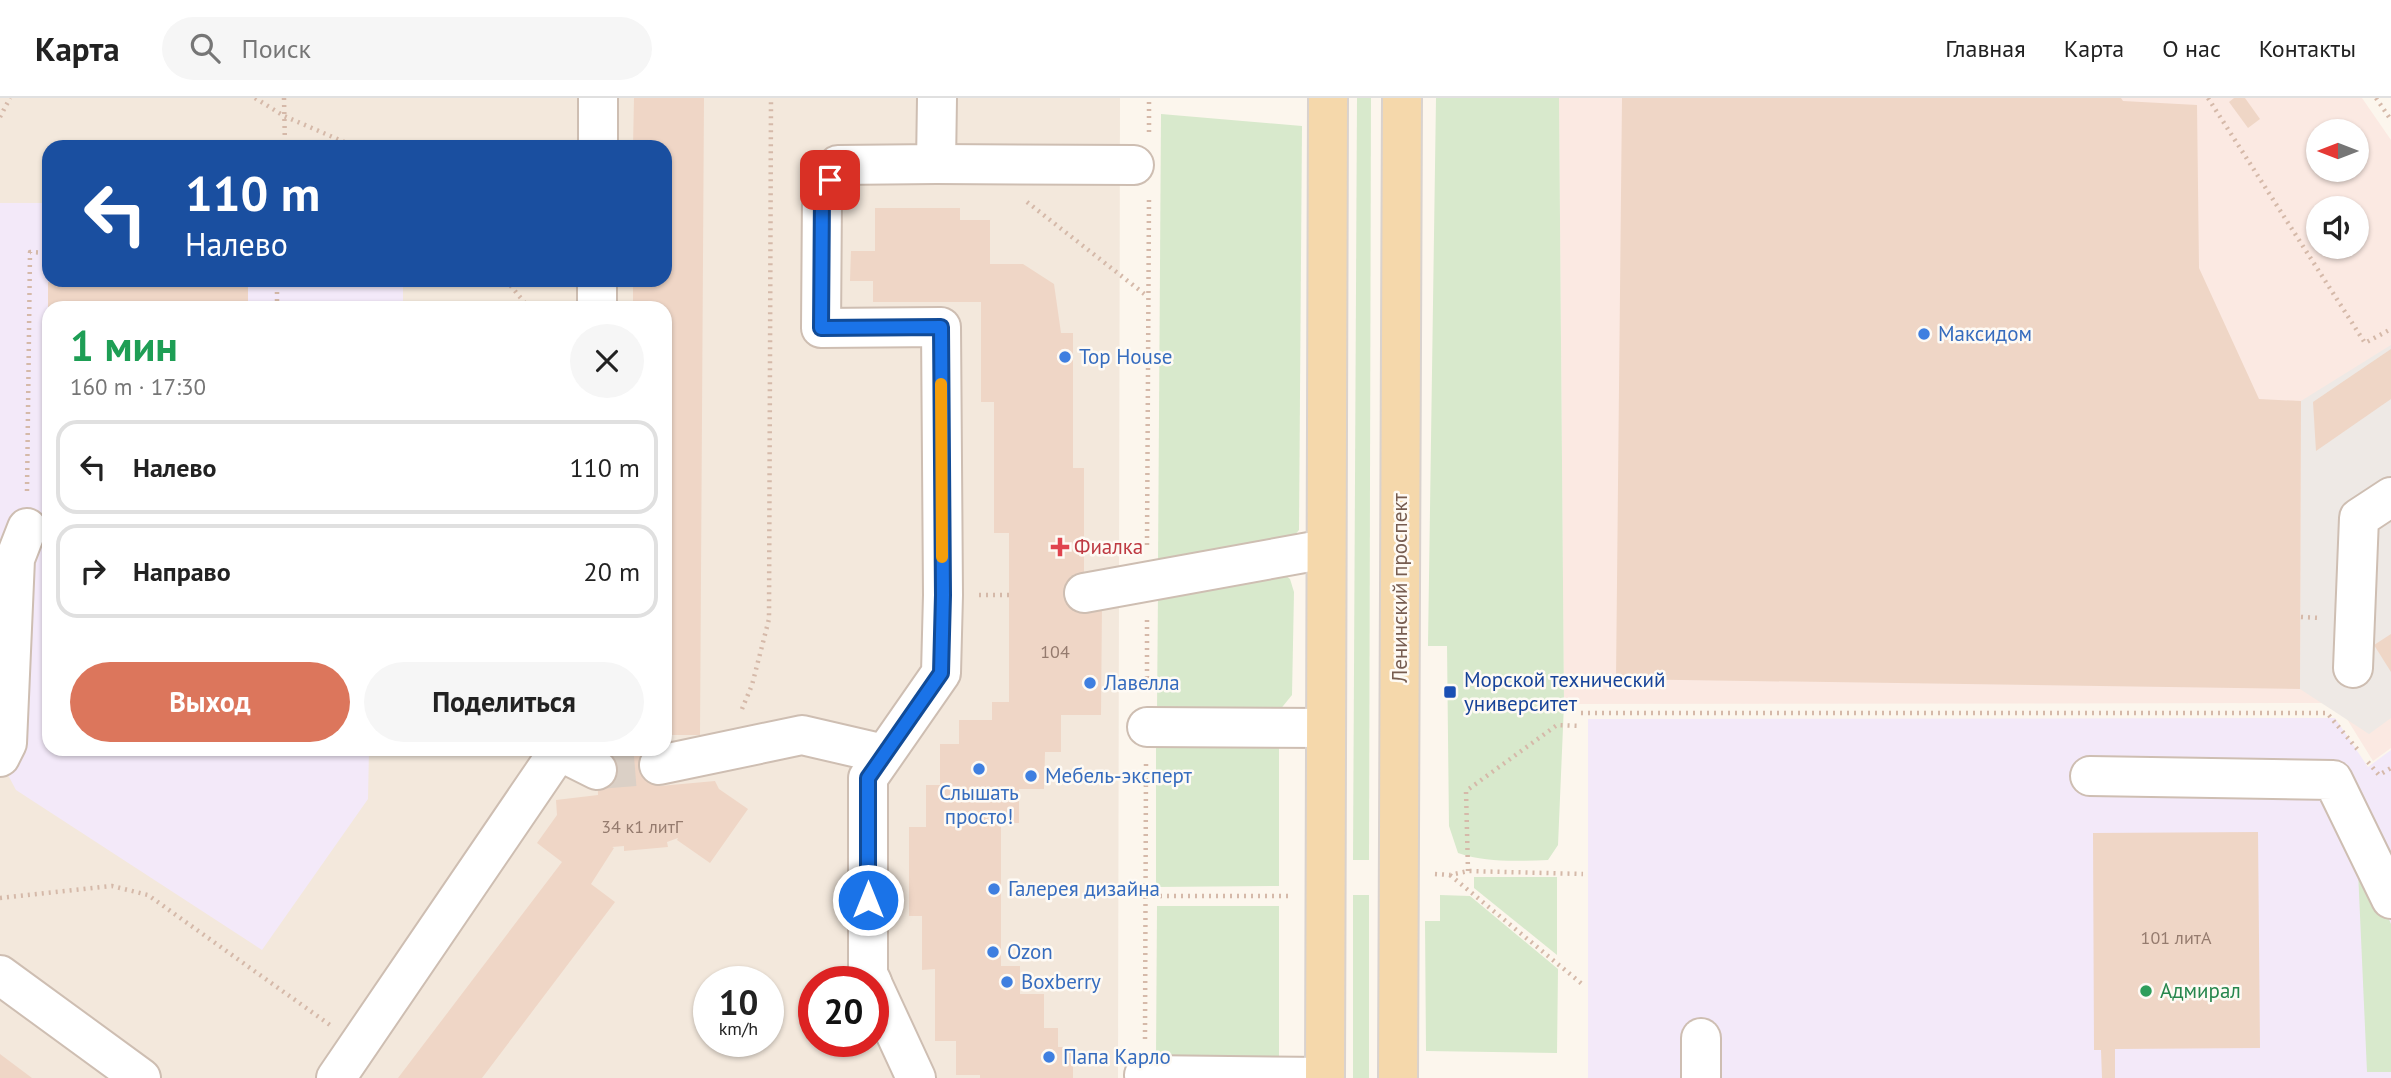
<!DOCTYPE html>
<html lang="ru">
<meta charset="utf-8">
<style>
:root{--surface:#fff;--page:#f6f6f6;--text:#222;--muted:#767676;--line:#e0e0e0;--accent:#dc765c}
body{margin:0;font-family:"PT Sans",sans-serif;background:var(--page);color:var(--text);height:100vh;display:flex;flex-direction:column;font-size:26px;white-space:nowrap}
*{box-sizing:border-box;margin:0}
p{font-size:23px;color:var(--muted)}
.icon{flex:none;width:38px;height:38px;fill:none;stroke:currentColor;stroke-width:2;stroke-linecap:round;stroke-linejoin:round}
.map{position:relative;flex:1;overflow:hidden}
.panel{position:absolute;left:42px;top:203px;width:630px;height:455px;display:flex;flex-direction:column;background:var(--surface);border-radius:21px;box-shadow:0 2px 5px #0004}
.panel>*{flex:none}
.guide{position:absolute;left:42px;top:42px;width:630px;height:147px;border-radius:21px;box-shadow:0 2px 5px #0004;background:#1a4fa0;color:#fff;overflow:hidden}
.needle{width:46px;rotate:270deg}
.buttons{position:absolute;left:2306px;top:21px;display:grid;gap:14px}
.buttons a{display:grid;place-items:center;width:63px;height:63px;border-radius:50%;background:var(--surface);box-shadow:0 2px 5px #0004;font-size:35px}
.speed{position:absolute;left:693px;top:868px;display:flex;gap:14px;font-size:35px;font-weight:700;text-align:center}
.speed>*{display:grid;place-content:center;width:91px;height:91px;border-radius:50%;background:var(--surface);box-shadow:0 2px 5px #0004;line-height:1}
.speed small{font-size:18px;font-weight:400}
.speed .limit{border:10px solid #d22;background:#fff;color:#111}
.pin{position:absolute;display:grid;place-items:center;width:60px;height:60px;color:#fff;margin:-30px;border-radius:14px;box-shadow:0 4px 10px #0006}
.me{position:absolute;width:77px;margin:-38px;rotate:0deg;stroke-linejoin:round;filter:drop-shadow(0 0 5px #0008)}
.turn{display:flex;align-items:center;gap:24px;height:147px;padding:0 28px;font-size:32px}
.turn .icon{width:91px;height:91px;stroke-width:2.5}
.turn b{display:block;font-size:49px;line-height:60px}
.round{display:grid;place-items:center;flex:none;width:74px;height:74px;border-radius:37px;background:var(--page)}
.summary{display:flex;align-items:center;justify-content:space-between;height:119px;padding:0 28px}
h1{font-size:42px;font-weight:800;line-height:52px;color:#1e9e55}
.cta{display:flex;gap:14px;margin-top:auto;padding:14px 28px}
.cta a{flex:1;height:80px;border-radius:42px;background:var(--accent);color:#fff;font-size:28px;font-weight:800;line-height:80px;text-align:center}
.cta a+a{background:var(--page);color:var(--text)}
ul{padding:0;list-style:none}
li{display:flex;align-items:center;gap:21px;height:94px;margin:0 14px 10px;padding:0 14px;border:4px solid var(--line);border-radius:21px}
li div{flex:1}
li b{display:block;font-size:26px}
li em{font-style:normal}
header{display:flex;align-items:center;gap:42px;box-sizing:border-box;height:98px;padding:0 35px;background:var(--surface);border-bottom:2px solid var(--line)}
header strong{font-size:33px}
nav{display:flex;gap:38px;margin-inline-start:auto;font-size:24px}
.search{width:490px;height:63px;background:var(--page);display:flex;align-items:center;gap:18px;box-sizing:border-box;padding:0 24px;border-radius:38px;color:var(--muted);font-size:26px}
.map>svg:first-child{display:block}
</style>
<header>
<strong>Карта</strong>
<div class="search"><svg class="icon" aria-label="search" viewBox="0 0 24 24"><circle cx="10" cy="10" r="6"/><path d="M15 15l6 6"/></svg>Поиск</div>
<nav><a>Главная</a><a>Карта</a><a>О нас</a><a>Контакты</a></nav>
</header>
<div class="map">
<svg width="2391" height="980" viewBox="0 0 2391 980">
<rect width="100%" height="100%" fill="#fcf6ed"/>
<path fill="#f3e8dc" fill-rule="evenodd" d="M0 0H1120L1118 980H0ZM49 49H665V182H49ZM49 210H665V651H49ZM709 884H768V943H709ZM814 884H873V943H814Z"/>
<path fill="#fbe9e2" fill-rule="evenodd" d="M1559 0H2362L2391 42V650L2373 663 2337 605 1564 606ZM2319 33H2357V72H2319ZM2319 110H2357V149H2319Z"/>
<polygon fill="#eee9e5" points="2391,247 2391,620 2369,636 2300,591 2301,303"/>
<g fill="#f3e9f9">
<polygon points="0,105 49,105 49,182 403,182 403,210 49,210 49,651 369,651 368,701 262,852 16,692 0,662"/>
<polygon points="2335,620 2368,669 2391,652 2391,980 1588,980 1588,621"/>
</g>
<g fill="#d8e9cc">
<polygon points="1357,0 1371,0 1369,762 1353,762"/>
<path d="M1436 0H1559L1564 606 1558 747 1548 762C1517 763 1488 765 1458 755L1449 728 1447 548H1428Z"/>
<polygon points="1161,16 1302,28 1299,432 1288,445 1158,468"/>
<polygon points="1281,474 1290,481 1294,494 1292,597 1279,613 1157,612 1158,493"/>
<polygon points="1156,646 1279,646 1279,788 1156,789"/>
<polygon points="2357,750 2391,826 2391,974 2367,974"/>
<polygon points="1474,779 1557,779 1557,857 1474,790"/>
<rect x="1353" y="797" width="16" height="183"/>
<polygon points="1440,797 1470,798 1558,871 1557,955 1426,953 1425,823 1440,823"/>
<polygon points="1157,808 1279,808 1279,959 1156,959"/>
</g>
<g fill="#efd6c6">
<polygon points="634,0 704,0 700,637 665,637 665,210 633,210 633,182 665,182 665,49 633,49"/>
<polygon points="1622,0 2121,0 2123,3 2197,7 2199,170 2259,301 2301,303 2300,591 1616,581"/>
<polygon points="2234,0 2245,0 2260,21 2248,30 2229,4"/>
<polygon points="875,110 960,110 960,122 990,122 990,166 1023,166 1054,186 1061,235 1073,235 1073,370 1084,370 1084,505 1102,505 1101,617 1061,617 1061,654 1045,654 1044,691 1019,691 1019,725 1001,725 1001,868 1020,868 1020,896 1044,896 1044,930 1058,930 1058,949 1073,949 1073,980 980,980 980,977 956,977 956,943 935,943 935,871 922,872 922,818 909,818 909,729 926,729 926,687 940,687 940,646 959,646 959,622 992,622 992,604 1009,604 1009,435 994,435 994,304 981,304 981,204 873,204 873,183 850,183 851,153 875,153"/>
<polygon points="48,184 248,186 248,210 48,210"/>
<polygon points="2391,251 2391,301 2316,353 2313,304"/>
<polygon points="47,364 49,364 49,414 46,414"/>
<polygon points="2391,536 2391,574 2374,547"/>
<polygon points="597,651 658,651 660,688 715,683 719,691 748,711 710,765 677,742 678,740 667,744 668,749 624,753 624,748 612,749 614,750 591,786 615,804 482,980 398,980 562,764 537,745 557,717 556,702 598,697"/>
<polygon points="2258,734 2260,950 2115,951 2115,980 2102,980 2101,952 2094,952 2093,735"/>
<polygon points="0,956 32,980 0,980"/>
</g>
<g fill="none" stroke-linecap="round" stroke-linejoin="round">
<polyline stroke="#dbd0c6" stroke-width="38" stroke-dasharray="38 19" stroke-linecap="butt" points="597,672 659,667"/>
<defs>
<g id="minor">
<polyline points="598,49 598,0"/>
<polyline points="936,66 1134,67"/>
<polyline points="597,210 597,182"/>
<polyline points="1084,495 1326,451"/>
<polyline points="2353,570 2359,420 2391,399"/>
<polyline points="1147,629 1326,630"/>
<polyline points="559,653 597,672"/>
<polyline points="0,659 7,645 15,461 27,430"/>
<polyline points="659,667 802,637 884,656"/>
<polyline points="2090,678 2333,682 2391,801"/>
<polyline points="0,877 141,980"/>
<polyline points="872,884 868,876 868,680 941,575 943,497 941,229 821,230 822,98 838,67 936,66 937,0"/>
<polyline points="873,887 916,980"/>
<polyline points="1701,940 1701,980"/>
<polyline points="1144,977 1325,979"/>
<polyline points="336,980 560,651"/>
</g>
<g id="major">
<polyline points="1325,980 1328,0"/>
<polyline points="1398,980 1402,0"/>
</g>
</defs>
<use href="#minor" stroke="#cebeb2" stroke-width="42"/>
<use href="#major" stroke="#d9d2ce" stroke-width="42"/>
<g stroke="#d5b9a9" stroke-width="4.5" stroke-dasharray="2 5" stroke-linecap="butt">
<polyline points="255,0 284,18 356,49"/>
<polyline points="284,0 285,49"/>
<polyline points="2208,0 2365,245 2391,231"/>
<polyline points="2376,0 2391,22"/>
<polyline points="0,19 10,0"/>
<polyline points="1149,34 1149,0"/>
<polyline points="1027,104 1147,198"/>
<polyline points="506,182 529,210"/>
<polyline points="277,210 277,182"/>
<polyline points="27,393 30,154 49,155"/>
<polyline points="1147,447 1149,99"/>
<polyline points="979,497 1009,497"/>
<polyline points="2301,519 2321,520"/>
<polyline points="1147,594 1147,519"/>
<polyline points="742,611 752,587 769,521 771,0"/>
<polyline points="1581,615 2327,615 2358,652"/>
<polyline points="2368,664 2379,677 2391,670"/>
<polyline points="1468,773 1466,693 1557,627 1581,628"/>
<polyline points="1435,776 1450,777 1468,773 1583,776"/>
<polyline points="1450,777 1582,886"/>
<polyline points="1146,798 1288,798"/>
<polyline points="0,800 112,788 148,797 330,927"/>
<polyline points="1145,941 1146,666"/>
</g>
<use href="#minor" stroke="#fff" stroke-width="38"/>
<use href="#major" stroke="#f5d8ab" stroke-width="38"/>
</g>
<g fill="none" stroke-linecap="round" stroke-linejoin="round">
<defs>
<polyline id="route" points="830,82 822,97 821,230 941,229 943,497 941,575 868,680 868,802"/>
</defs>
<use href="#route" stroke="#114b97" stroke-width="18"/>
<use href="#route" stroke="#1a73e8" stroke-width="12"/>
<polyline stroke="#f59e0b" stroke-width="12" points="941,286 942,459"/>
</g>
<g fill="#3f7fe0" stroke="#fefaf4" stroke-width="2.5">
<circle cx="1924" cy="236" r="7"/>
<circle cx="1065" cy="259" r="7"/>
<circle cx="1090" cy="585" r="7"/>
<circle cx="979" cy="671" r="7"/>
<circle cx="1031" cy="678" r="7"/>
<circle cx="994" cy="791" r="7"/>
<circle cx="993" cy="854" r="7"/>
<circle cx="1007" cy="884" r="7"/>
<circle cx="1049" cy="959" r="7"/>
</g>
<path fill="#e0444e" stroke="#fefaf4" stroke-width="2.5" d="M1056.5 438.5h7v7h7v7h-7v7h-7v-7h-7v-7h7z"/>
<rect fill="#1a4fb4" stroke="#fefaf4" stroke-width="2.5" x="1443" y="587" width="14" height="14" rx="3.5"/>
<circle fill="#2e9e5b" stroke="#fefaf4" stroke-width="2.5" cx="2146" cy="893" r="7"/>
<g text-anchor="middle" stroke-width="5" stroke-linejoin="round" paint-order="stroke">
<g font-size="18" fill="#957b6e">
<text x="1055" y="560">104</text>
<text x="642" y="735">34 к1 литГ</text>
<text x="2176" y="846">101 литА</text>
</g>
<g font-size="21" fill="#366cbe" stroke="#fefaf4" text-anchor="start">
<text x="1938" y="243">Максидом</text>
<text x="1079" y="266">Top House</text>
<text x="1104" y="592">Лавелла</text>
<text x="1045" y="685">Мебель-эксперт</text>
<text x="979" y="702" text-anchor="middle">Слышать<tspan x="979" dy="24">просто!</tspan></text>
<text x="1008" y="798">Галерея дизайна</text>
<text x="1007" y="861">Ozon</text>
<text x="1021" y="891">Boxberry</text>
<text x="1063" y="966">Папа Карло</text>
</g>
<g font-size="21" fill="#be3a42" stroke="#fefaf4" text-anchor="start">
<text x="1074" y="456">Фиалка</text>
</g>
<g font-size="21" fill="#775d50" stroke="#fefaf4">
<text transform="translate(1400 490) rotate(-90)" y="7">Ленинский проспект</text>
</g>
<g font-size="21" fill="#164399" stroke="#fefaf4" text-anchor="start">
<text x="1464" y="589">Морской технический<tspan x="1464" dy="24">университет</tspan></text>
</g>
<g font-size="21" fill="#27864d" stroke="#fefaf4" text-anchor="start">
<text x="2160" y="900">Адмирал</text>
</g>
</g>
</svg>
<div class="buttons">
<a><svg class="needle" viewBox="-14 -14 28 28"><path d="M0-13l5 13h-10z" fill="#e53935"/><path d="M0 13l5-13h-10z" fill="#767676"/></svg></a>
<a><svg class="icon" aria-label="sound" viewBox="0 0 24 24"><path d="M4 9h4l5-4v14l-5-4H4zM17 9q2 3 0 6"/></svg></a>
</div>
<div class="speed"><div>10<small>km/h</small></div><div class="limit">20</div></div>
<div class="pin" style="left:830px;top:82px;background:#d93025"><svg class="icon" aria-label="arrive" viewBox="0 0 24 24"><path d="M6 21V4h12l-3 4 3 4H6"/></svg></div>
<svg class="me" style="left:868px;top:802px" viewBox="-20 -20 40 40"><circle r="17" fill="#1a73e8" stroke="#fff" stroke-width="3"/><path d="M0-11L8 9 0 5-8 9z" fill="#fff"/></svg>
<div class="guide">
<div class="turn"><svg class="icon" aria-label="left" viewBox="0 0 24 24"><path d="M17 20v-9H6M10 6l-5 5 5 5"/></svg><div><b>110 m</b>Налево</div></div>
</div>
<section class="panel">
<div class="summary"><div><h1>1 мин</h1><p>160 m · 17:30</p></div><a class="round"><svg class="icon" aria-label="close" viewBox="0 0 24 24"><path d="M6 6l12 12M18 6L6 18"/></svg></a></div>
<ul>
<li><svg class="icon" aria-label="left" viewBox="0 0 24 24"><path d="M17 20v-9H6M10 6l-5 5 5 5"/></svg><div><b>Налево</b></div><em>110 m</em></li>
<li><svg class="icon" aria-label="right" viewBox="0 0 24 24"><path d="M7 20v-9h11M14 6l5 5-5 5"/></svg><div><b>Направо</b></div><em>20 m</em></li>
</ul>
<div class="cta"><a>Выход</a><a>Поделиться</a></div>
</section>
</div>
